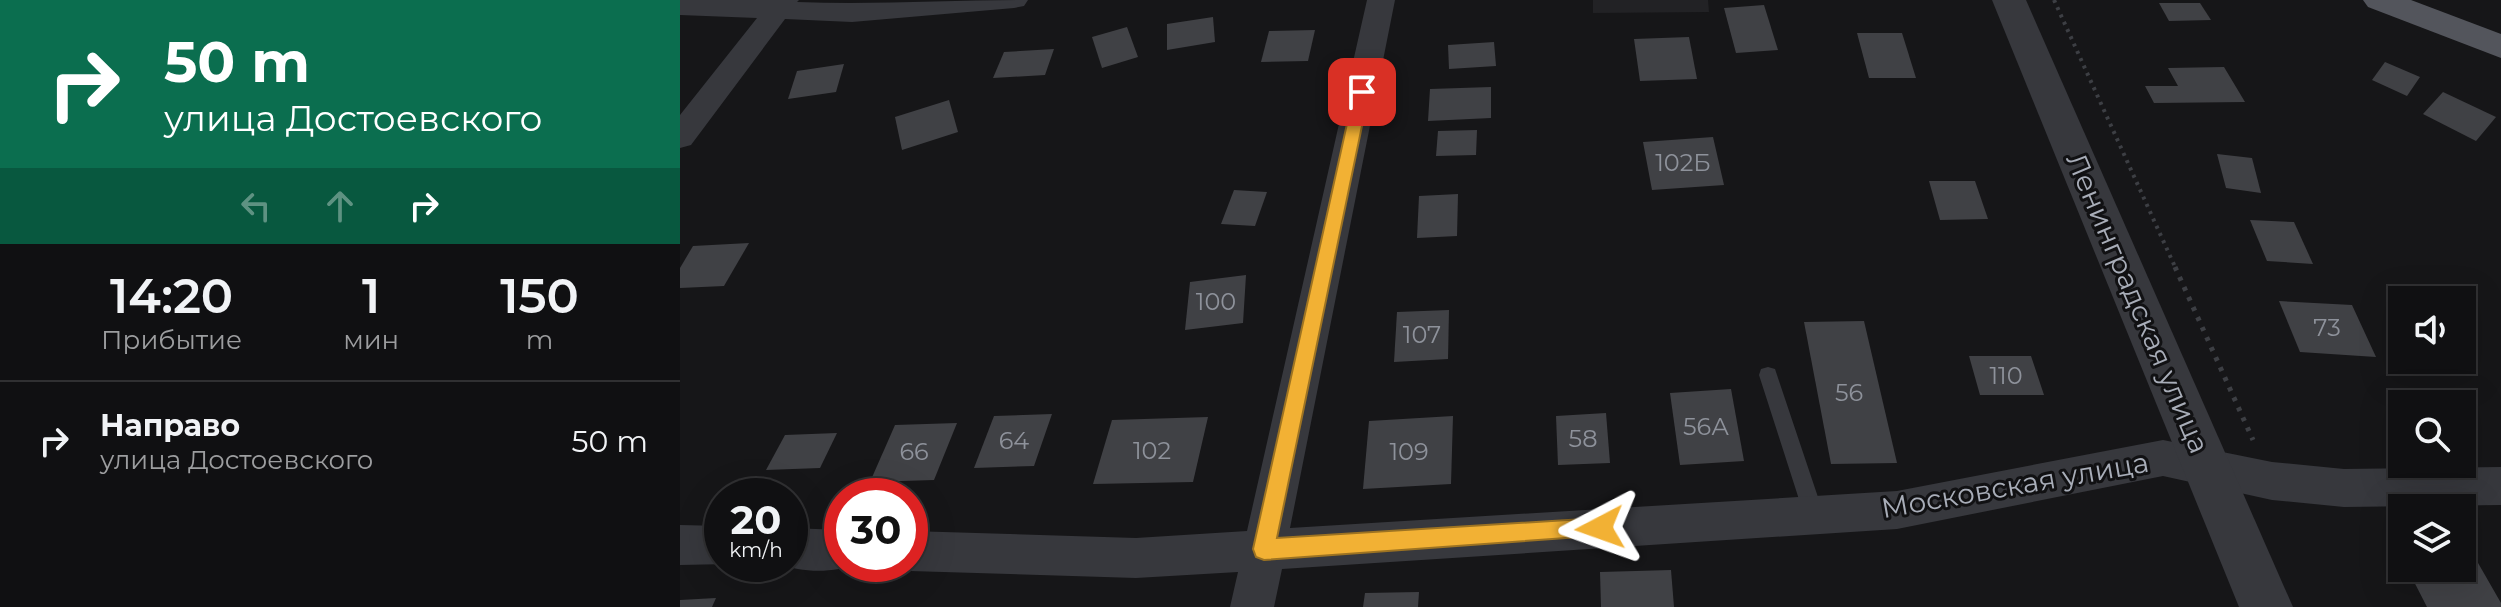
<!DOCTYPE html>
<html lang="ru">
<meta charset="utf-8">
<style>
:root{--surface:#101012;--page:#19191b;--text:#f1f3f6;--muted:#9c9d9f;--line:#303032}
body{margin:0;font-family:Montserrat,sans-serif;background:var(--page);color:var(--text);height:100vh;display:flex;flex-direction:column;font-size:30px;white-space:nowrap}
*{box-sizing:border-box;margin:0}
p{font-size:26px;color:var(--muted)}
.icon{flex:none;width:44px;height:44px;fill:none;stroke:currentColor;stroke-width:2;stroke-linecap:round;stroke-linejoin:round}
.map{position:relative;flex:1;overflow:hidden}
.drawer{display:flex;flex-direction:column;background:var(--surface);width:680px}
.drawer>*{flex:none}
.banner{background:#0b6e4f;color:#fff;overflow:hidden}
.fabs{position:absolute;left:1708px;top:286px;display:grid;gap:16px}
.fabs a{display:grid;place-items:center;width:88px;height:88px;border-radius:0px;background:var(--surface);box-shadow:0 8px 32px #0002,0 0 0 2px var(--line);font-size:40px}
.speed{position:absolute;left:24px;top:478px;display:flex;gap:16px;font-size:40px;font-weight:700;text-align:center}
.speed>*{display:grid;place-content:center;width:104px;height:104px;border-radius:50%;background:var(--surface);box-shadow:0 8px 32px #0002,0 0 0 2px var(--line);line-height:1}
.speed small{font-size:20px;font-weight:400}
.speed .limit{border:12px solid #d22;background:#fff;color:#111}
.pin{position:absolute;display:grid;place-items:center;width:68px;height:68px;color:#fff;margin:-34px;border-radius:16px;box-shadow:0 4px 12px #0006}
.me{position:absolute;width:88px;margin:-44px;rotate:266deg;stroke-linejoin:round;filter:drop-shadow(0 0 6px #0008)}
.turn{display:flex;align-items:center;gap:28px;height:168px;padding:0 32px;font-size:36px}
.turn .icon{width:104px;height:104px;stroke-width:2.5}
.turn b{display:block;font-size:56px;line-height:68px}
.lanes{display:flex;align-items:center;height:76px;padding:0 32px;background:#0003;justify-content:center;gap:40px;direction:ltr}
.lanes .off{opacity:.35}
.eta{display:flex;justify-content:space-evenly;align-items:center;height:136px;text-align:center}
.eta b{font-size:48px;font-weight:600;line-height:56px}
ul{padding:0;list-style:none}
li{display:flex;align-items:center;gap:24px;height:120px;padding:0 32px;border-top:2px solid var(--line)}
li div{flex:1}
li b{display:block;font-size:30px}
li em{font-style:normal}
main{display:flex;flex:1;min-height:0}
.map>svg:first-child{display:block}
</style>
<main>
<section class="drawer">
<div class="banner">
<div class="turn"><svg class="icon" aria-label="right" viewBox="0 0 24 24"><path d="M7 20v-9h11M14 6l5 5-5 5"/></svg><div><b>50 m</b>улица Достоевского</div></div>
<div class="lanes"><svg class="icon off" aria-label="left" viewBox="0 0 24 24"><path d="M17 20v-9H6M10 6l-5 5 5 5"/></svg><svg class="icon off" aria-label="ahead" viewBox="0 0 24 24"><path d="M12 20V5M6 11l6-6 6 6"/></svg><svg class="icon" aria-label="right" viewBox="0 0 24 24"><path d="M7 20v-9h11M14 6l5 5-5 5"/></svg></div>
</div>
<div class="eta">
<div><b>14:20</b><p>Прибытие</p></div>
<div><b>1</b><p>мин</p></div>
<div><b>150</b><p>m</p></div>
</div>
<ul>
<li><svg class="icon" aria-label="right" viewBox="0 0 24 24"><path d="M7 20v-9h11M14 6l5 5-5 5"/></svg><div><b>Направо</b><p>улица Достоевского</p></div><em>50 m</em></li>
</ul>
</section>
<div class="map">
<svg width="1821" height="607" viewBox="0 0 1821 607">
<rect width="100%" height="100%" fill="#161618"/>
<polygon fill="#222225" points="913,0 1028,0 1029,12 913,13"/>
<g fill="#404145">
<polygon points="1479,3 1520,3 1531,20 1489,21"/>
<polygon points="1084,5 1098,50 1056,53 1044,8"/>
<polygon points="533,17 535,42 487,50 487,24"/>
<polygon points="447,27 458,57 422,68 412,37"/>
<polygon points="635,30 628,61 581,62 589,31"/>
<polygon points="1177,33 1222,33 1236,78 1189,78"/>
<polygon points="1009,37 1017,79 960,81 954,39"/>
<polygon points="814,42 816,66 769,69 768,45"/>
<polygon points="374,49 365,75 313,78 324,52"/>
<polygon points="1705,62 1740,77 1727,96 1692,80"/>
<polygon points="164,64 156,92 108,99 117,71"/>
<polygon points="1544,67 1565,102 1474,103 1465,86 1498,86 1488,68"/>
<polygon points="811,87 811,118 748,121 750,89"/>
<polygon points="1763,92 1816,117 1796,141 1743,114"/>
<polygon points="269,100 278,132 222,150 215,117"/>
<polygon points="797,130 796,155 756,156 758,131"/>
<polygon points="1033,137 1044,185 972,190 963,142"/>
<polygon points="1537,154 1572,158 1581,193 1546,188"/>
<polygon points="1249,181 1295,181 1308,219 1260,220"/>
<polygon points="554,190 587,192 575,226 541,224"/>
<polygon points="778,194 777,236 737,238 739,196"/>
<polygon points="1570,220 1614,222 1633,264 1587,261"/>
<polygon points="69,243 44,286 0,288 0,268 13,246"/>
<polygon points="566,275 563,323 505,330 510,282"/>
<polygon points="1599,301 1672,305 1696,357 1620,352"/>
<polygon points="769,310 768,359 714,362 717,312"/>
<polygon points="1184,321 1217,463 1151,464 1124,322"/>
<polygon points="1289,356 1351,356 1364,395 1300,395"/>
<polygon points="1051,389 1064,461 1000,465 990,393"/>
<polygon points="926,413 930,463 878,465 876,416"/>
<polygon points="372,414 354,466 294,468 314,416"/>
<polygon points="773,416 771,484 683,489 689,421"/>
<polygon points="528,417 513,482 413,484 432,420"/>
<polygon points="277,423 254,480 190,482 215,425"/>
<polygon points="157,433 140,468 86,470 105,435"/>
<polygon points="1782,535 1821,603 1821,607 1747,607 1727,568 1782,568"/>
<polygon points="991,570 994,607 921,607 920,572"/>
<polygon points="739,592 738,607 683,607 685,593"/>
<polygon points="36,598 32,607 0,607 0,600"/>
</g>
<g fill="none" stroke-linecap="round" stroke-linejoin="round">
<polyline stroke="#3d3f44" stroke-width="4" stroke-dasharray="3 5" stroke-linecap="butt" points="1374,0 1496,269"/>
<polyline stroke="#3d3f44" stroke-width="5" stroke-dasharray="4 7" stroke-linecap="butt" points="1495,267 1573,440"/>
<polygon fill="#37383d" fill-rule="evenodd" points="1088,367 1095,369 1097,375 1144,515 1141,522 1134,525 1127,522 1124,515 1079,375 1081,369"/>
<g fill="#37383d" fill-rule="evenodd">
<path d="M0 0H119L117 2C194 5 271 0 348 0L344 6 334 8 172 22 105 19 11 145 0 148V115L77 18 0 15Z"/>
<polygon points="687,0 715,0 610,528 1217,491 1483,440 1592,462 1664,469 1821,467 1821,505 1664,507 1592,500 1483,476 1217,529 602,569 594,607 550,607 558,572 456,578 230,571 215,565 230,564 230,531 456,538 567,531"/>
<polygon points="0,525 42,526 42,564 48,564 0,565"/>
<path d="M110 528 162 530V564H177C155 573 122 573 99 564H110Z"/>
</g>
<polygon fill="#37383d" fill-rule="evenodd" points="1312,0 1346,0 1613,607 1559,607"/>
<polygon fill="#53555c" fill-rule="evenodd" points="1683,0 1731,0 1821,34 1821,58 1688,7"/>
</g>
<polygon fill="#f2b134" stroke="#9d7322" stroke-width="2" points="682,86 689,92 597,538 920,518 928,521 931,528 928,535 584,560 576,557 573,549 674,92"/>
<g text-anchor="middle" stroke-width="6" stroke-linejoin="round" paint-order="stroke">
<g font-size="24" fill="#8e929b">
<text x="1003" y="171">102Б</text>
<text x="536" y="310">100</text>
<text x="1647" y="336">73</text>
<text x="742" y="343">107</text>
<text x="1326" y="384">110</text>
<text x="1169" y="401">56</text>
<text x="1026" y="435">56А</text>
<text x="903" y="447">58</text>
<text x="334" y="449">64</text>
<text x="472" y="459">102</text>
<text x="234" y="460">66</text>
<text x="729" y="460">109</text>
</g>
<g font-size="28" fill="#a8adb8" stroke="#111113">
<text transform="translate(1458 303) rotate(67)" y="10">Ленинградская улица</text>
<text transform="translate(1335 485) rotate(-10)" y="10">Московская улица</text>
</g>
</g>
</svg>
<div class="fabs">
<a><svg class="icon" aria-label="sound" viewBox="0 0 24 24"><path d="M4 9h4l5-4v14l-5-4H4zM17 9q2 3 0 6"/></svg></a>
<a><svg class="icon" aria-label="search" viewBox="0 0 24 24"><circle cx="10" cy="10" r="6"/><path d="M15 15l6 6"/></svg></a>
<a><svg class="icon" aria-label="layers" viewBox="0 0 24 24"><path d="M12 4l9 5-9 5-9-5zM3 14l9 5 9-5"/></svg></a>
</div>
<div class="speed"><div>20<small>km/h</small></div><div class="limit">30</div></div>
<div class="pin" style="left:682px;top:92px;background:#d93025"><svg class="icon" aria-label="arrive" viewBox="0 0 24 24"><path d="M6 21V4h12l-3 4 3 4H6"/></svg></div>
<svg class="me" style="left:920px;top:528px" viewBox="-20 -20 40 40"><path d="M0-17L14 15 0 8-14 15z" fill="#f2b134" stroke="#fff" stroke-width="4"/></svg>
</div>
</main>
